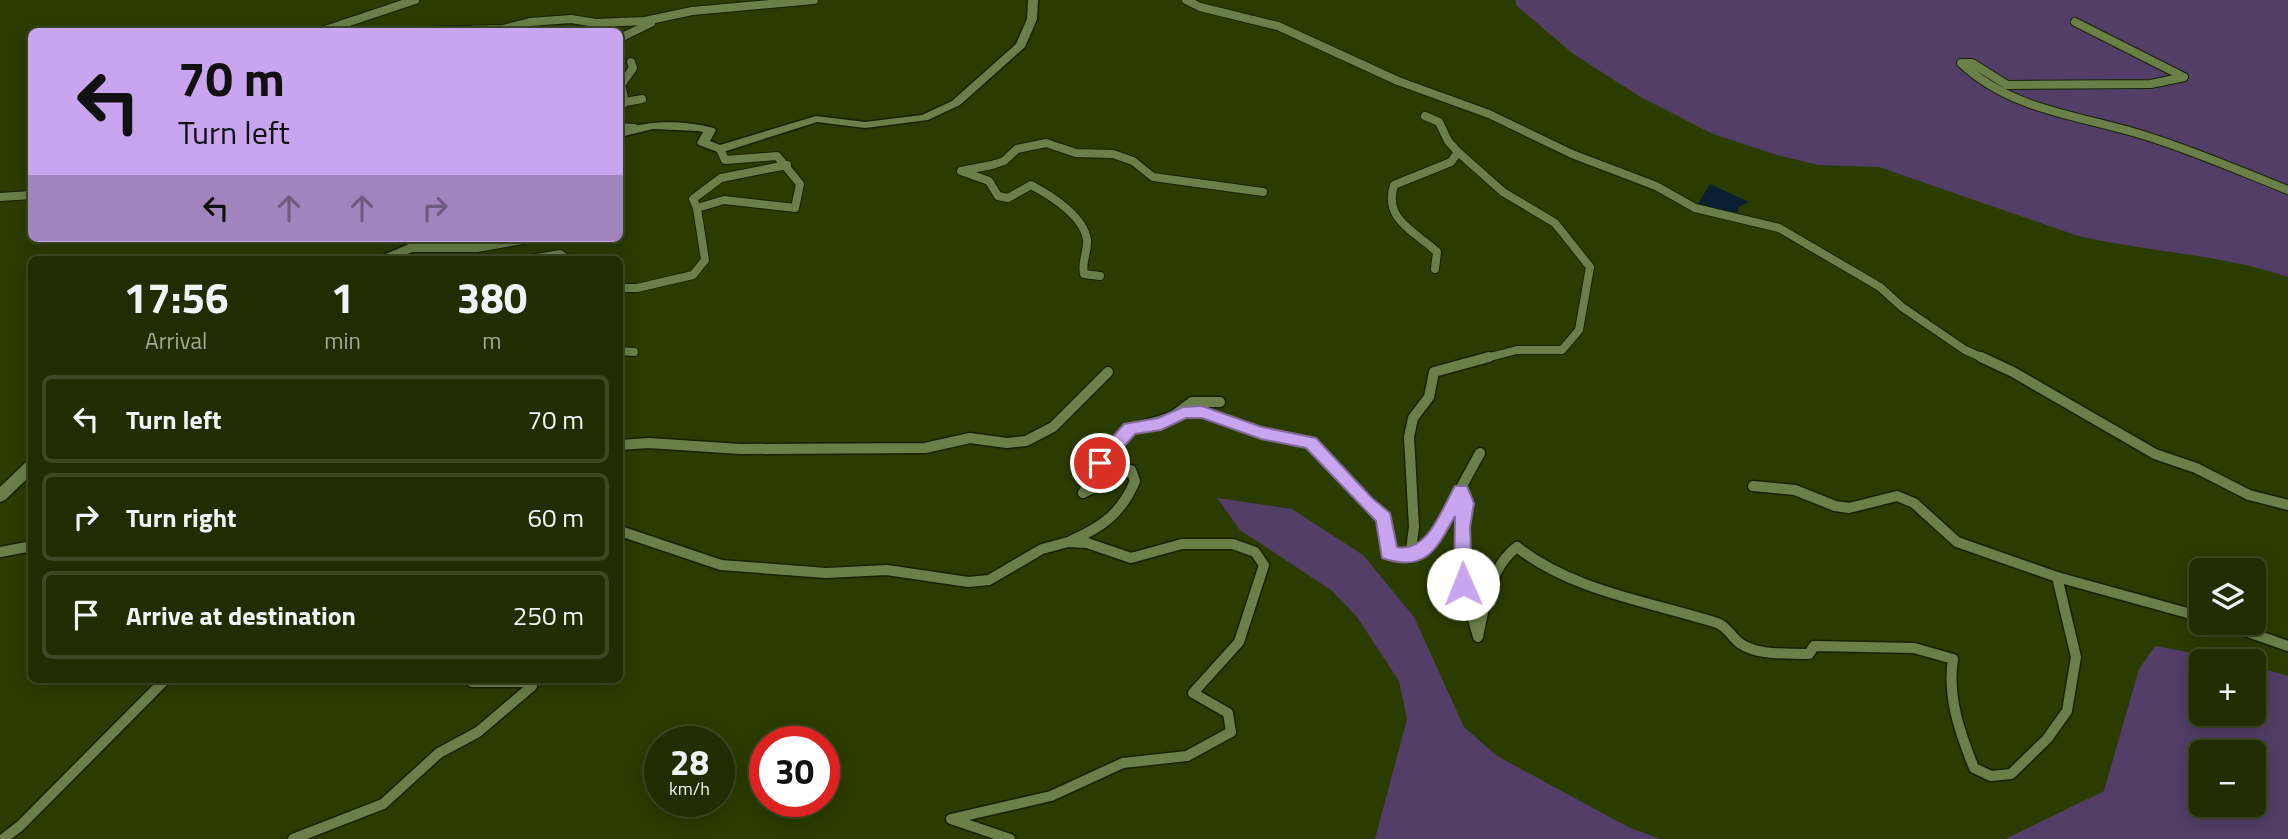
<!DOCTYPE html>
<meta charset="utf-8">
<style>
:root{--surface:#202d00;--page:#2d390f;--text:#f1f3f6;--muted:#a2a899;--line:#3d4922}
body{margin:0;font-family:"Titillium Web",sans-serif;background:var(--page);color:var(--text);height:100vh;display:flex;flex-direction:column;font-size:26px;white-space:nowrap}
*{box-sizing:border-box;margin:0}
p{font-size:23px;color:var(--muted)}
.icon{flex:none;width:38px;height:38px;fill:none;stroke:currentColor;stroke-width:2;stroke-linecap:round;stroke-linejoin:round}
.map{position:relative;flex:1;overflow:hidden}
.panel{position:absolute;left:28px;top:256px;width:595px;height:427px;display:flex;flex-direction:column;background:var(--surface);border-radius:10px;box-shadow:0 4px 18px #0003,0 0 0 2px var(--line)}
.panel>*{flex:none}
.top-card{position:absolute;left:28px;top:28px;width:595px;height:214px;border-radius:10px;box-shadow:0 4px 18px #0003,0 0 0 2px var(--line);background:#c8a5ee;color:#111;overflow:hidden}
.tools{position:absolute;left:2189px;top:558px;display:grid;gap:14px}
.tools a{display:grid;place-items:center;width:77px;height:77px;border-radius:10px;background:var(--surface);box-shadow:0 4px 18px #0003,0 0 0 2px var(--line);font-size:35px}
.speed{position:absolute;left:644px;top:726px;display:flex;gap:14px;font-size:35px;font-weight:700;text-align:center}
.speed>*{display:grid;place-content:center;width:91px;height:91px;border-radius:50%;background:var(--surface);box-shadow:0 4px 18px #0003,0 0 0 2px var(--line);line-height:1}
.speed small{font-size:18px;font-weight:400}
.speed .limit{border:10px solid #d22;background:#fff;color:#111}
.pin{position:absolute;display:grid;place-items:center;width:60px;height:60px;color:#fff;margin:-30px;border:4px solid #fff;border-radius:50%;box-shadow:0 2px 7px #0007}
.me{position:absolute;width:77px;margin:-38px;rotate:359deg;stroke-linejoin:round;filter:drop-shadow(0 0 5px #0008)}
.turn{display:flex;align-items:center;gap:24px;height:147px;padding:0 35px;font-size:32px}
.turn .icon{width:91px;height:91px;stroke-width:2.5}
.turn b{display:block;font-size:49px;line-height:60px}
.lanes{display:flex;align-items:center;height:66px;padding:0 35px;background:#0003;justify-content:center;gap:35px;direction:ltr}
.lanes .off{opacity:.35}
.eta{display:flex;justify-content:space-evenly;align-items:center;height:119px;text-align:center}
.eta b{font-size:42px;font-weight:700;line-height:49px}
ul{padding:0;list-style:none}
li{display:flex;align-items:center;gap:21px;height:88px;margin:0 14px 10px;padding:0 21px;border:4px solid var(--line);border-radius:10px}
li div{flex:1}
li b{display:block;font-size:26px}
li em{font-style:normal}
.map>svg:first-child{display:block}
</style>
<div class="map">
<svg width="2288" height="839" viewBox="0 0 2288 839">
<rect width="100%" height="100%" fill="#2b3c00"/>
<g fill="#523e67" fill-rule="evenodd">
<path d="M1515 0H2288V277C2220 254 2148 252 2078 236L1879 167 1818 165 1777 155 1713 134 1642 98 1572 53 1517 6Z"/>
<polygon points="1217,498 1292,509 1363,555 1414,617 1464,727 1497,756 1630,828 1661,839 1375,839 1407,719 1399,681 1357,617 1331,590 1240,530"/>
<path d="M2155 646 2237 661 2202 662V714H2254V666L2288 676V839H2005L2104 791 2139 669ZM2254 752V805H2202V752Z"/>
</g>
<polygon fill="#0a2032" points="1710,184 1749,202 1739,207 1737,214 1697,205"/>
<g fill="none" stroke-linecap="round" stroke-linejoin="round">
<defs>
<g id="street-far1">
<polyline points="1186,0 1200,7 1278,26 1398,81 1489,114 1572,154 1656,186 1695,208 1779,228 1880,287 1902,307 1965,350 1985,359"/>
<path d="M2075 22 2184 77 2151 84 2007 85 1972 63H1961C2012 111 2079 115 2143 135 2192 150 2240 171 2288 190"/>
<polyline points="319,32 415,0"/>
<polyline points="387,32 503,29 530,22 571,19 596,23 645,21 692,11 814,0"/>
<polyline points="620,38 651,23"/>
<polyline points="625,102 621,85 633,68 631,62"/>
<polyline points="620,108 625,102 642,99"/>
<polyline points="1425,116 1439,122 1448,141 1458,152 1503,192 1555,223 1590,267 1579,330 1562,350 1517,350 1482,359"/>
<polyline points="620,127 634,128"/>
<polyline points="0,197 32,195"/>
<polyline points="697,208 693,199 721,178 787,165"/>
<polyline points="413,248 477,248 534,238"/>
<polyline points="531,259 560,254 567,259"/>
<path d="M1435 269 1437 252C1415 231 1383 220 1394 185L1451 162 1458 152"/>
<path d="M1100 276 1084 274C1081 262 1088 252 1087 240 1084 216 1050 195 1031 185L1008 198 998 196 989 181 961 171 992 165 1004 161 1017 149 1046 143 1076 153 1113 154 1133 161 1153 177 1263 192"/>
<polyline points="620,288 637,288 693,275 705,260 697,208 724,200 795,208 800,184 777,156 725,160 720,149"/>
<polyline points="620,351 634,352"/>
</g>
<g id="street">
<polyline points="1981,357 2013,372 2155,454 2196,468 2249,495 2288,505"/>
<polyline points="1183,412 1202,412 1261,433 1311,443 1384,518 1389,553 1410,557 1428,548 1480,453"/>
<polyline points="620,445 649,443 740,449 925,448 970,438 1007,443 1026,441 1053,427 1108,372"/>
<polyline points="1753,486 1795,490 1835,506 1849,508 1897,496 1914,503 1957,542 2057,577 2202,617"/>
<path d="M1461 491 1464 510 1463 584 1478 637C1484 606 1491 566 1517 547 1572 591 1651 602 1717 623 1727 626 1732 638 1741 644 1760 656 1787 653 1809 654L1814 646 1914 648 1953 659C1947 697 1960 733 1974 768L1991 776 2011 774 2047 739 2067 711 2076 657 2057 577"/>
<polyline points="620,531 721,565 826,573 887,570 968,582 989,580 1042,549 1068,542 1087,543 1131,558 1182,544 1233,544 1255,552 1264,565 1239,642 1193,693 1228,713 1231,732 1187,756 1123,763 1051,796 951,819 1010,839"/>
<path d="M1072 540C1103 527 1122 512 1135 481L1131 470 1083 493 1104 456 1126 431 1172 417 1192 402H1220"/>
<polyline points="0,552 32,546"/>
<polyline points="1410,557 1414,527 1409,437 1413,418 1429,397 1434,372 1489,357"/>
<polyline points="2222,623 2288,646"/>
<polyline points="3,839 20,826 166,679"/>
<polyline points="293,839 383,804 439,753 478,732 532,686 531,682 472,682 469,679"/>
</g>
<g id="secondary">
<path d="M1028 0H1038L1037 19 1025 47 960 105 928 120 865 128 817 122 720 153 699 145 697 143 703 132 698 131 653 129 620 137V130C650 120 682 120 714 128L716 130 710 141 720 145 816 116 865 122 922 115 952 101 1016 44 1027 19Z"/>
<polygon points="423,238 440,238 438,241 396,259 379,259 381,256"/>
<polygon points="32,460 32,474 5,500 0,502 0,487 27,461"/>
</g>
</defs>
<use href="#street-far1" stroke="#172104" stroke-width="10"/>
<use href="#street" stroke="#172104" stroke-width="13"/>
<use href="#secondary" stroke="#172104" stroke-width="3"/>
<use href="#street-far1" stroke="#6a8048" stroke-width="8"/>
<use href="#street" stroke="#6a8048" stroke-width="10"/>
<use href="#secondary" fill="#6a8048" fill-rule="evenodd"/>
</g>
<path fill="#c8a5ee" stroke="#826b9b" stroke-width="2" d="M1202 406 1262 427 1316 438 1372 498 1390 513 1397 547C1428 553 1441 510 1455 486H1467L1474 503 1470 527 1472 584 1469 590H1457L1454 584 1455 516C1436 550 1426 573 1382 558L1376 521 1306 448 1261 439 1202 418H1186L1161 430 1135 434 1106 467H1094V458L1124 424 1158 418 1183 407Z"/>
</svg>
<div class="tools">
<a><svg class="icon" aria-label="layers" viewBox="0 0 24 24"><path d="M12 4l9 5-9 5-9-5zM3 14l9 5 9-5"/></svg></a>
<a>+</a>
<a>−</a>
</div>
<div class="speed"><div>28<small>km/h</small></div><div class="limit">30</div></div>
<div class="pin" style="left:1100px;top:463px;background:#d93025"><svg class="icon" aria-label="arrive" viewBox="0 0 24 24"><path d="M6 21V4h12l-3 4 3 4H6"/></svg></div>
<svg class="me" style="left:1463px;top:584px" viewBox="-20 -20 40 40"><circle r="19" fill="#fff"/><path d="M0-13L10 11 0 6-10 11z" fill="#c8a5ee"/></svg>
<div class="top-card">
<div class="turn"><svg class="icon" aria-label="left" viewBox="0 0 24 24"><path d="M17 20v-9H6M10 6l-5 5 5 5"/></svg><div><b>70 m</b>Turn left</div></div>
<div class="lanes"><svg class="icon" aria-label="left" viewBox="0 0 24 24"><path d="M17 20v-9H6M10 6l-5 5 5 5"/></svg><svg class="icon off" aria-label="ahead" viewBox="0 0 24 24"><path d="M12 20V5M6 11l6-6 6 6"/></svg><svg class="icon off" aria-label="ahead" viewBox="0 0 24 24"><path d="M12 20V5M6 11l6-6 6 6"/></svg><svg class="icon off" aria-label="right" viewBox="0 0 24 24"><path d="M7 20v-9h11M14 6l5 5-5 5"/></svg></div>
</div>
<section class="panel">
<div class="eta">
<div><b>17:56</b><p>Arrival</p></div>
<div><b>1</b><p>min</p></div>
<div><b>380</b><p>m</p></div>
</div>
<ul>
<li><svg class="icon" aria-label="left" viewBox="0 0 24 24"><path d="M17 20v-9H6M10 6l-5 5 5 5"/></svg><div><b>Turn left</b></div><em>70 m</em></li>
<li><svg class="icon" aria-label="right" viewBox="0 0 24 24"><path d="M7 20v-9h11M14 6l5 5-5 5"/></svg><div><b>Turn right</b></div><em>60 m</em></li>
<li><svg class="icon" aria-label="arrive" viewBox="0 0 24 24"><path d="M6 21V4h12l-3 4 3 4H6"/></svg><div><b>Arrive at destination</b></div><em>250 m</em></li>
</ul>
</section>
</div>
